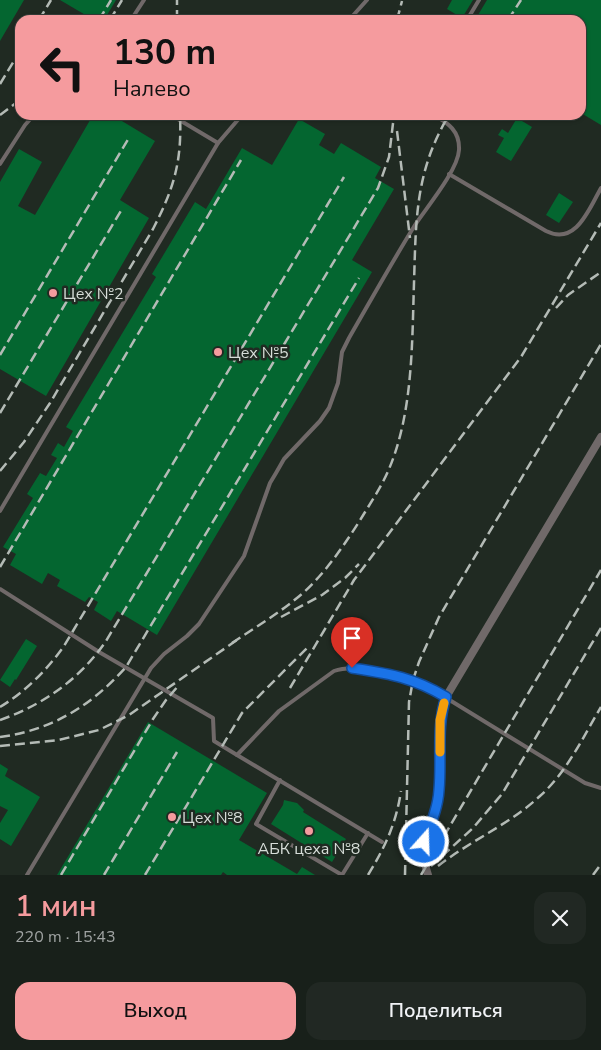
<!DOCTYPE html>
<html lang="ru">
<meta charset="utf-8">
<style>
:root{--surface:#18201a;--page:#212823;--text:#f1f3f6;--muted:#9fa3a2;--line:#363e39;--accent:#f59b9e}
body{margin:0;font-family:"Nunito Sans",sans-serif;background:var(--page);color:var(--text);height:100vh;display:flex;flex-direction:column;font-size:19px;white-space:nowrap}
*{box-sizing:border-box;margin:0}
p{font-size:16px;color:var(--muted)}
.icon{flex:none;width:28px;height:28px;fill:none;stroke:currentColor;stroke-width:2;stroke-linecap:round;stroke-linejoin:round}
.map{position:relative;height:875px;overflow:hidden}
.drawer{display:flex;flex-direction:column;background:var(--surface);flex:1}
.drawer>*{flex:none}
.banner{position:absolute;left:15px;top:15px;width:571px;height:105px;border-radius:15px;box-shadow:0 1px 4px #0004,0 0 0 1px var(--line);background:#f59b9e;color:#111;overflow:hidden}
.pin{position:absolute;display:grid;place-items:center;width:42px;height:42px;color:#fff;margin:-51px -21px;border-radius:50% 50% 50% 0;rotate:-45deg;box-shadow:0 0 5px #0007}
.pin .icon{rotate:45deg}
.me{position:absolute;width:55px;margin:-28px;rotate:20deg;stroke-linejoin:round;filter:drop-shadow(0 0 4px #0008)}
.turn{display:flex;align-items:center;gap:18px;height:105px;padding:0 15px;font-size:22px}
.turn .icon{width:65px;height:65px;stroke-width:2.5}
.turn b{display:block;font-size:35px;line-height:42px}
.round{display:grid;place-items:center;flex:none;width:52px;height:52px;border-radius:15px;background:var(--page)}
.headline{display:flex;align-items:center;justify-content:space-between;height:85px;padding:0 15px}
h1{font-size:30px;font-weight:600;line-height:38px;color:var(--accent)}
.cta{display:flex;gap:10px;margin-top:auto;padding:10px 15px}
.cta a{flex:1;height:58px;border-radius:15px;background:var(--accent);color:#111;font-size:20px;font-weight:600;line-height:58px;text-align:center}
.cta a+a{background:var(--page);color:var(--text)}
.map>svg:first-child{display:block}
</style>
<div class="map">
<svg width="601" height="875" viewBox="0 0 601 875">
<rect width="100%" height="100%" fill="#202a22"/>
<g fill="#046630">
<polygon points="0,0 24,0 0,41"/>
<polygon points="60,0 116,0 104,20 94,20"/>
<polygon points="452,0 473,0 462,18 447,9"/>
<polygon points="487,0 601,0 601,125 581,113 581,20 475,20"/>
<polygon points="93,115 112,115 155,141 120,200 149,218 46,396 0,369 0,182 19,149 42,162 18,206 35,215"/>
<polygon points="517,118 532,127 511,161 496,152 504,138 498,135 502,129 508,133"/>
<polygon points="299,119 325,134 319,145 334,154 341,143 381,167 375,178 394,189 352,260 372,272 157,635 117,611 111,621 94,610 98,602 89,597 85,602 57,586 60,580 48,573 42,584 10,565 16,554 3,547 33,498 27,494 40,473 46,476 57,458 51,455 58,443 64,447 73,431 66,427 156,277 152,274 195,202 206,209 242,148 272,165"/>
<polygon points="559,193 573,202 559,223 546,215"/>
<polygon points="26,639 37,646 16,680 15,679 10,687 0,680"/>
<polygon points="148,722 267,793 239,840 297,874 302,867 315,875 227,875 223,872 221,875 57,875"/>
<polygon points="0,764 8,769 5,776 40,797 11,846 0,839 0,823 8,810 0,806"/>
<polygon points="284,800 297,803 304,810 303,812 346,839 332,862 271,824 283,805"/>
</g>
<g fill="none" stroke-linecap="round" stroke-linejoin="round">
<g stroke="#706969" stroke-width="4">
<polyline points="131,20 144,0"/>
<polyline points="349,20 367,0"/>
<polyline points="467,20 479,0"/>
<polyline points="171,115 218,143"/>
<polyline points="0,164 25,125 34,115"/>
<path d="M449 174 546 231C576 246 589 209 601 188"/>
<polyline points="0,511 218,143 242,115"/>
<path d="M0 589 99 652 213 718 214 741 237 755 279 711 334 671C358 662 407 677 430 688L585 783 601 788"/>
<polyline points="237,755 382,842"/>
<polyline points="280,780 256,824 342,875 368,833"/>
<path d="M27 875 151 668 164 654 187 636 199 624 244 556 270 483 276 473 284 459 320 421 329 408 338 383 342 352 349 338C371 300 392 262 415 225 427 207 458 170 459 150 460 131 448 123 434 115"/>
</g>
<path stroke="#706969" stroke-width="8" d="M428 875C425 866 423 857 423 848 424 832 435 817 438 801 445 766 434 731 446 697L601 437"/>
<g stroke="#b4bbb6" stroke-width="2.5" stroke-dasharray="10 5" stroke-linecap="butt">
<polyline points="39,20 51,0"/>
<polyline points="99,20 111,0"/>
<polyline points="110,20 122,0"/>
<polyline points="177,20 177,0"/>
<polyline points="397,20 402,1"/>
<polyline points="508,20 521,0"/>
<polyline points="0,84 20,51"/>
<polyline points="0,115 20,100"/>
<polyline points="397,131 410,238"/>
<polyline points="556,308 568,295 601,272"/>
<polyline points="0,355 130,136"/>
<polyline points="0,413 122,209"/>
<path d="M0 471 24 442 50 403 153 229C174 188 182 162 180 115"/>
<polyline points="0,567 241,160"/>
<polyline points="281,617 322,595 345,578 359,564"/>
<path d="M232 643C256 627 281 612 303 593 326 572 342 548 359 522 369 505 381 488 389 469 413 412 412 344 414 283 416 220 415 171 449 115"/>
<polyline points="290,688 354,580 521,357 601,223"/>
<path d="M0 707C25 692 47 670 64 646L344 177"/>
<path d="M0 720C43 705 80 679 106 641L378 188 389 157 394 115"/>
<path d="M0 737C52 730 91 706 126 667L359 278"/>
<polyline points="0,746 59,740 99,730 129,715 237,640"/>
<polyline points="431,866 473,828 502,794 601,628"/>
<path d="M438 866C470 841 510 824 540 796 567 772 583 737 601 707"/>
<polyline points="61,875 153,719 166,700 179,685"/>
<polyline points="104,875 177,752"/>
<polyline points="145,875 242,713 310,645"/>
<path d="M368 875C385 847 396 824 401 791"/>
<polyline points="405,875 409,702 413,680 419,662 439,617 601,344"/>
<polyline points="421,875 601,570"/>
<polyline points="593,875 601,864"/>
</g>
</g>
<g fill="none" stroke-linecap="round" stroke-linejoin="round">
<defs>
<path id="route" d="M352 668C390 674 412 677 446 697 436 727 442 759 439 790 438 808 430 826 424 842"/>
</defs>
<use href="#route" stroke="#114b97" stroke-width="12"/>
<use href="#route" stroke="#1a73e8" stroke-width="9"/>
<polyline stroke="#f59e0b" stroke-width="9" points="440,752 440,720 444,703"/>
</g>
<g fill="#f59b9e" stroke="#202a22" stroke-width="2">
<circle cx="53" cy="293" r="5"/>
<circle cx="218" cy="352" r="5"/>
<circle cx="172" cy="817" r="5"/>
<circle cx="309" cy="831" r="5"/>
</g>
<g text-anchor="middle" stroke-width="5" stroke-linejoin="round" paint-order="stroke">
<g font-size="16" fill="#d6ddd8" stroke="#202a22" text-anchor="start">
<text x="63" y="299">Цех №2</text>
<text x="228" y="358">Цех №5</text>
<text x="182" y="823">Цех №8</text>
<text x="309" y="854" text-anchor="middle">АБК цеха №8</text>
</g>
</g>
</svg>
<div class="pin" style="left:352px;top:668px;background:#d93025"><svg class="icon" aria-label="arrive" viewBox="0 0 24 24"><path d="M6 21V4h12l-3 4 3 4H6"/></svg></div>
<svg class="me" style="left:424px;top:842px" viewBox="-20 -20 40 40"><circle r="17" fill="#1a73e8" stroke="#fff" stroke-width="3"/><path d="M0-11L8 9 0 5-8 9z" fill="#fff"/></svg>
<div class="banner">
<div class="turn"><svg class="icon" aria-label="left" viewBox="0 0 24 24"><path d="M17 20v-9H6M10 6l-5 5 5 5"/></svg><div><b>130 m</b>Налево</div></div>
</div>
</div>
<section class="drawer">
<div class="headline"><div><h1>1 мин</h1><p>220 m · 15:43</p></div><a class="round"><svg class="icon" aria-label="close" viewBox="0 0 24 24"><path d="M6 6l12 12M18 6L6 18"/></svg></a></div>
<div class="cta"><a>Выход</a><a>Поделиться</a></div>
</section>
